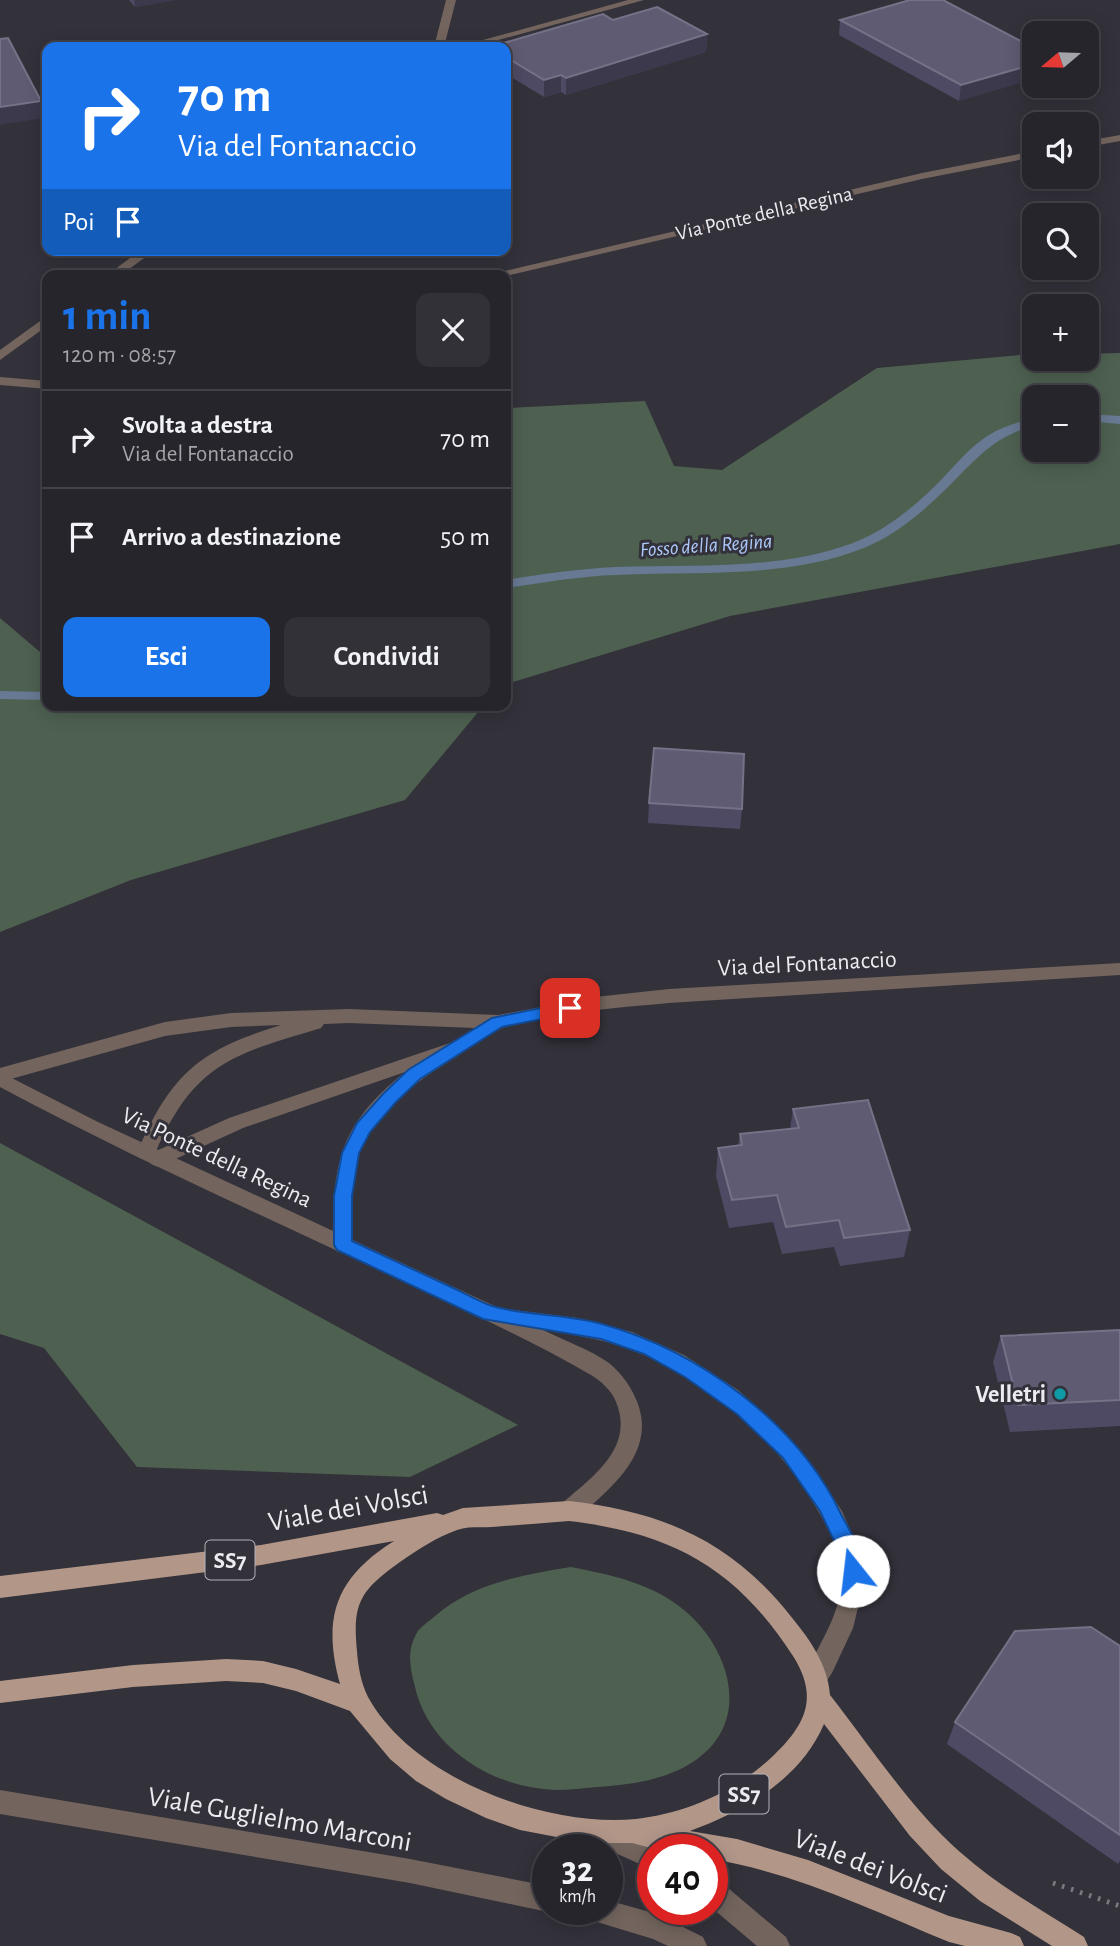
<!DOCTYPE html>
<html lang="it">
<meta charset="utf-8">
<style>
:root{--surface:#26252c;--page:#323138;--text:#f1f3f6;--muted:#a4a5a9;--line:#424248;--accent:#1a73e8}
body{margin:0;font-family:"Alegreya Sans",sans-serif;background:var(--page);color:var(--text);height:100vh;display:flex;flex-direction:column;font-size:26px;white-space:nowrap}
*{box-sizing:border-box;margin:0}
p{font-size:23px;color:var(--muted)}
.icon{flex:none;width:38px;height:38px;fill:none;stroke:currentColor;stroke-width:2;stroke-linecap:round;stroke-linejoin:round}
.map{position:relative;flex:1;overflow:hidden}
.details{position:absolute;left:42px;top:270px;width:469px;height:441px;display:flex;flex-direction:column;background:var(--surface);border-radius:14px;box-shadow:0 4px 18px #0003,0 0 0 2px var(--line)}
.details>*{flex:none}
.hud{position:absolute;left:42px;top:42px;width:469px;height:214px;border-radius:14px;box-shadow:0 4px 18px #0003,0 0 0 2px var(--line);background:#1a73e8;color:#fff;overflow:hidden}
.needle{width:46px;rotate:251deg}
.buttons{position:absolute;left:1022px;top:21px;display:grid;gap:14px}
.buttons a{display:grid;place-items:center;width:77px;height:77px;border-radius:14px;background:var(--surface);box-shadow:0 4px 18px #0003,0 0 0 2px var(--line);font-size:35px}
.speed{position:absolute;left:532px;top:1834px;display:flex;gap:14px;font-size:35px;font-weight:700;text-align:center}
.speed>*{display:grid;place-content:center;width:91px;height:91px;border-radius:50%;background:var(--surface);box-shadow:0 4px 18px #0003,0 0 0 2px var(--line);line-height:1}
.speed small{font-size:18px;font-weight:400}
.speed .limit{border:10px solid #d22;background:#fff;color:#111}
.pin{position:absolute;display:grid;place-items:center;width:60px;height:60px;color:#fff;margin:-30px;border-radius:14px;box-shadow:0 4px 10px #0006}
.me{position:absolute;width:77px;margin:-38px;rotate:344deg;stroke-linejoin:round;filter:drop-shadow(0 0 5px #0008)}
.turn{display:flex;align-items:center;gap:24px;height:147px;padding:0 21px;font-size:32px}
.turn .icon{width:91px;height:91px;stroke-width:2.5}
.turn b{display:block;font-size:49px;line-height:60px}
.then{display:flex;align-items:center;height:66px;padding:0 21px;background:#0003;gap:14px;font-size:26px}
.round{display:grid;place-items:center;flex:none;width:74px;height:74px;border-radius:14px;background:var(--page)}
.summary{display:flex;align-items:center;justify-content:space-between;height:119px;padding:0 21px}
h1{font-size:42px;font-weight:600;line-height:52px;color:var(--accent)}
.cta{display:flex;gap:14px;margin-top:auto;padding:14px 21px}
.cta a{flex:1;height:80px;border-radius:14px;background:var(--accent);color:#fff;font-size:28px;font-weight:600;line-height:80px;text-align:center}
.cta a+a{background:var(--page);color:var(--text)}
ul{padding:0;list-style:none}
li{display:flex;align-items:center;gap:21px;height:98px;padding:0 21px;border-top:2px solid var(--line)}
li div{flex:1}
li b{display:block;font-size:26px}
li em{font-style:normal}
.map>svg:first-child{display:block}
</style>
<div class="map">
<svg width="1120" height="1946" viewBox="0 0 1120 1946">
<rect width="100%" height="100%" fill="#33313a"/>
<g fill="#4e6151" fill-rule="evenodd">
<path d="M1120 353V544L730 616 506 684V408L645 401 674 466 722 470 877 368 1020 355H1034V359H1087V354ZM1034 397H1087V450H1034Z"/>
<polygon points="0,618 47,658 47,705 484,705 405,800 131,880 0,932"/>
<polygon points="0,1143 518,1425 410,1477 137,1467 44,1348 0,1334"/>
<path d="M571 1567C611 1575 652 1583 684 1610 731 1649 753 1723 693 1762 665 1780 630 1785 597 1787 583 1788 569 1790 555 1790 494 1788 429 1749 415 1687 410 1668 406 1650 418 1631 422 1626 429 1621 434 1617 472 1583 522 1575 571 1567Z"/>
</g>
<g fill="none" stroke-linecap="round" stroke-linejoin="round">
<g fill="#687993" fill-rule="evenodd">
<polygon points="1087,414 1120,416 1120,424 1087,421"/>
<path d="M1034 418V426C996 435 976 459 949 486 925 510 896 535 864 548 785 579 699 571 617 575 579 576 543 583 506 588V580C542 574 579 569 616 567 696 564 777 571 853 543 887 530 918 504 943 478 957 463 971 446 989 435 1003 426 1019 422 1034 418Z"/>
<polygon points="0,691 47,692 47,700 0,699"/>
</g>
<polyline stroke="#7b7a81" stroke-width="5" stroke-dasharray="2.5 7" stroke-linecap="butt" points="1053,1883 1120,1906"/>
<g fill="#73655e" fill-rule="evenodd">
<polygon points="446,0 456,0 444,47 434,47"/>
<polygon points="1120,135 1120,141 1087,147 1087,141"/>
<polygon points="1034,151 1034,157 922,179 506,276 488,275 922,173"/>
<polygon points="0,377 47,381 47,389 0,385"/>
<path d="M1120 963V975L669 1003C615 1008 558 1012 505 1027 491 1031 476 1044 464 1052 423 1077 376 1107 359 1155 349 1183 352 1215 353 1245L350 1251 343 1253 336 1251 333 1245C333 1163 338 1126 405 1072L243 1128 158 1167 151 1164 149 1160 139 1158 137 1153C171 1074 199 1050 281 1025L231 1027 165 1036 0 1082V1068L165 1022 231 1013 349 1009 498 1015 595 997 669 989ZM349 1023 475 1028 450 1043 229 1118 156 1151C195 1062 235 1054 321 1028L324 1024Z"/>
</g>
<g fill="#73655e" fill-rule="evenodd">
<polygon points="628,0 644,0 473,47 458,47"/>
<polygon points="141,250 155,250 121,275 107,275"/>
<polygon points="47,316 47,326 0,360 0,350"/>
<path d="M0 1072 98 1122 499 1308 578 1318 632 1332 684 1355 738 1390 786 1434 807 1459 842 1511 862 1558 863 1587 853 1628 832 1673 824 1685 816 1688 808 1685 804 1677C820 1641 842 1614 842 1573 842 1548 826 1525 814 1504 774 1436 703 1377 629 1349 601 1339 570 1334 541 1329 563 1340 589 1349 609 1363 620 1372 630 1385 635 1397 660 1450 612 1487 577 1518L569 1521 561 1518 558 1511 561 1504C592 1477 635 1448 616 1402 613 1392 600 1380 591 1375 526 1337 455 1306 387 1274 257 1213 127 1155 0 1087Z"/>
<polygon points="0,1790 410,1859 548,1886 548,1909 553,1909 548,1912 410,1883 0,1814"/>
<polygon points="600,1821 662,1849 653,1850 653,1870 591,1842 588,1833 591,1824"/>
<polygon points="712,1879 721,1882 786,1937 790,1946 757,1946 712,1908"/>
<polygon points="607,1900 657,1914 703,1937 707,1946 668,1946 653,1939 584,1918 581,1909 607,1909"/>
</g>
<path fill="#b29789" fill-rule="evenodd" d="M569 1501C665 1512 733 1542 793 1619 811 1641 828 1666 830 1695 870 1746 912 1810 960 1852 998 1886 1042 1910 1084 1937L1088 1946H1052L980 1901 941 1869 910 1836 824 1724C800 1780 744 1811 690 1831L737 1839 808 1860 949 1916 1011 1933 1020 1937 1024 1946H965L949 1942C872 1910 795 1873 712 1859V1850H659L632 1843H588L520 1830 486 1818 446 1799 416 1781 390 1759 350 1711 296 1691 263 1683 226 1681 133 1687 0 1703V1681L133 1665 226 1659 263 1661 296 1669 340 1684C322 1618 335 1578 394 1541L261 1565 0 1598V1576L261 1545 437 1513 443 1515 463 1508ZM569 1521C672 1533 736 1568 793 1656 819 1697 806 1724 774 1755 737 1791 687 1813 636 1819 547 1828 413 1779 368 1697 361 1683 358 1666 357 1651 352 1602 361 1590 400 1562 417 1550 437 1537 457 1530 468 1526 481 1528 492 1527 518 1525 543 1523 569 1521Z"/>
</g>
<g fill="#4e4a64">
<polygon points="129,0 175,0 135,7"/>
<polygon points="613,20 707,34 706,52 566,95 561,92 544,97 506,74 506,47"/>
<polygon points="840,20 1034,48 959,101 839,35"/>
<polygon points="649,803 742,809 740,829 648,823"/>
<polygon points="793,1109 910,1230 904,1257 840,1266 834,1247 782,1254 773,1222 729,1228 716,1176 718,1148 738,1145 740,1134 790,1129"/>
<polygon points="1120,1330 1120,1426 1010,1432 993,1362 1001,1336"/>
<polygon points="1120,1646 1120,1861 1118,1864 947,1744 955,1722"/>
</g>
<g fill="#3c394d">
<polygon points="134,0 175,0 135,7"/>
<polygon points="707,34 706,52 566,95 566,78"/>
<polygon points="1034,64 1034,79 959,101 961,85"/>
<polygon points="561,75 561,92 544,97 544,80"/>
<polygon points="41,101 44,118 0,125 0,107"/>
</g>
<g fill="#5f5b73" stroke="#757287" stroke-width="2">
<polygon points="910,0 943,0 1034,48 1034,64 961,85 840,20"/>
<polygon points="657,7 707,34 566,78 561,75 544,80 506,57 506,47 490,47 603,14 613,20"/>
<polygon points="8,38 41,101 0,107 0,39"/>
<polygon points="654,748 744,754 742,809 649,803"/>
<polygon points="868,1100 910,1230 844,1238 839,1220 786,1227 777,1195 732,1200 718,1148 742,1145 740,1134 799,1128 793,1109"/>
<polygon points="1120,1330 1120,1400 1018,1405 1001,1336"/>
<polygon points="1091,1627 1120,1646 1120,1835 955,1722 1015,1631"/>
</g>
<path fill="#1a73e8" stroke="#114b97" stroke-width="2" d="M570 1002 576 1004 578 1008 576 1012 502 1027 420 1079 395 1103 370 1132 359 1153 352 1196V1241C384 1256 416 1271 449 1286 463 1292 477 1301 492 1306 527 1316 567 1314 602 1324 699 1351 797 1422 841 1514 850 1532 869 1558 860 1578L853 1581 846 1578 840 1553 820 1511 783 1458 737 1414 685 1377 644 1354 601 1339 483 1319 337 1250 334 1245V1196L342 1153 357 1123 383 1094 408 1070 492 1018Z"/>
<circle fill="#0f9aa8" stroke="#33313a" stroke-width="2.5" cx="1060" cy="1394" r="7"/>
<g text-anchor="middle" stroke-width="6" stroke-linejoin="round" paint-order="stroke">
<g font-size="21" fill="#ecebf1" stroke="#33313a">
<text transform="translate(764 213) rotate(-13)" y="7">Via Ponte della Regina</text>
</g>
<g font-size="21" font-style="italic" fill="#acc9fa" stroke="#33313a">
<text transform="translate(706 545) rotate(-4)" y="7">Fosso della Regina</text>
</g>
<g fill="#33313a" stroke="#b4b3ba" stroke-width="2">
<rect x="205.5" y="1540.5" width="49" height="39" rx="5"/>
<rect x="719.5" y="1774.5" width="49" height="39" rx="5"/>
</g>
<g font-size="23" font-weight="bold" fill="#ecebf1">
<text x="230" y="1568">SS7</text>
<text x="744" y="1802">SS7</text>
</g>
<g font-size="24" fill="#ecebf1" stroke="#33313a">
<text transform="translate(807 963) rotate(-3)" y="8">Via del Fontanaccio</text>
<text transform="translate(217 1157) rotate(25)" y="8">Via Ponte della Regina</text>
</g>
<g font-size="24" font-weight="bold" fill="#ecebf1" stroke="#33313a" text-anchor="end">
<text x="1046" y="1402">Velletri</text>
</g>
<g font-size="28" fill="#ecebf1" stroke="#33313a">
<text transform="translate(348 1507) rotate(-10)" y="10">Viale dei Volsci</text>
<text transform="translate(280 1818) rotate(10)" y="10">Viale Guglielmo Marconi</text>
<text transform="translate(871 1865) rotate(21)" y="10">Viale dei Volsci</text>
</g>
</g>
</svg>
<div class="buttons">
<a><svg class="needle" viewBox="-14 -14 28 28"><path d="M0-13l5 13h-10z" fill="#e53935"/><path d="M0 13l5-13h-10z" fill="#a4a5a9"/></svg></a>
<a><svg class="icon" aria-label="sound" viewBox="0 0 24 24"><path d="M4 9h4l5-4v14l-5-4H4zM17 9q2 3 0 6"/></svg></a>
<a><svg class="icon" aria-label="search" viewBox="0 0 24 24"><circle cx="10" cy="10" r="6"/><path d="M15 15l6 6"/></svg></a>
<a>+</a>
<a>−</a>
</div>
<div class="speed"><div>32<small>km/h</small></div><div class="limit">40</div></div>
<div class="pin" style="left:570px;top:1008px;background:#d93025"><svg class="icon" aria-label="arrive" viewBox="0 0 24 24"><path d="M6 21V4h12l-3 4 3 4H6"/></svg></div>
<svg class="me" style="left:853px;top:1571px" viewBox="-20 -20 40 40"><circle r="19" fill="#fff"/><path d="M0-13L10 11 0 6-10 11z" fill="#1a73e8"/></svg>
<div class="hud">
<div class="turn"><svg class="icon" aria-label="right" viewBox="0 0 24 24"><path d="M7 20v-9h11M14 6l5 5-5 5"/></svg><div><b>70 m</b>Via del Fontanaccio</div></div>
<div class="then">Poi<svg class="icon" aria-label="arrive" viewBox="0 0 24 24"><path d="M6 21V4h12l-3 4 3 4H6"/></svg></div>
</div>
<section class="details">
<div class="summary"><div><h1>1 min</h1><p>120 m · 08:57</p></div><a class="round"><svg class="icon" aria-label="close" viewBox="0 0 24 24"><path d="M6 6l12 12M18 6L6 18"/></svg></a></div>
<ul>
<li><svg class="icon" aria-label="right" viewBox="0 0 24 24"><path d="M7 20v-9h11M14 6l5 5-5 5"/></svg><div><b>Svolta a destra</b><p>Via del Fontanaccio</p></div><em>70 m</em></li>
<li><svg class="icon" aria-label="arrive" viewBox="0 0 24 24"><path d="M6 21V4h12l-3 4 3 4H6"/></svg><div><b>Arrivo a destinazione</b></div><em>50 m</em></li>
</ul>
<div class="cta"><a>Esci</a><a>Condividi</a></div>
</section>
</div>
